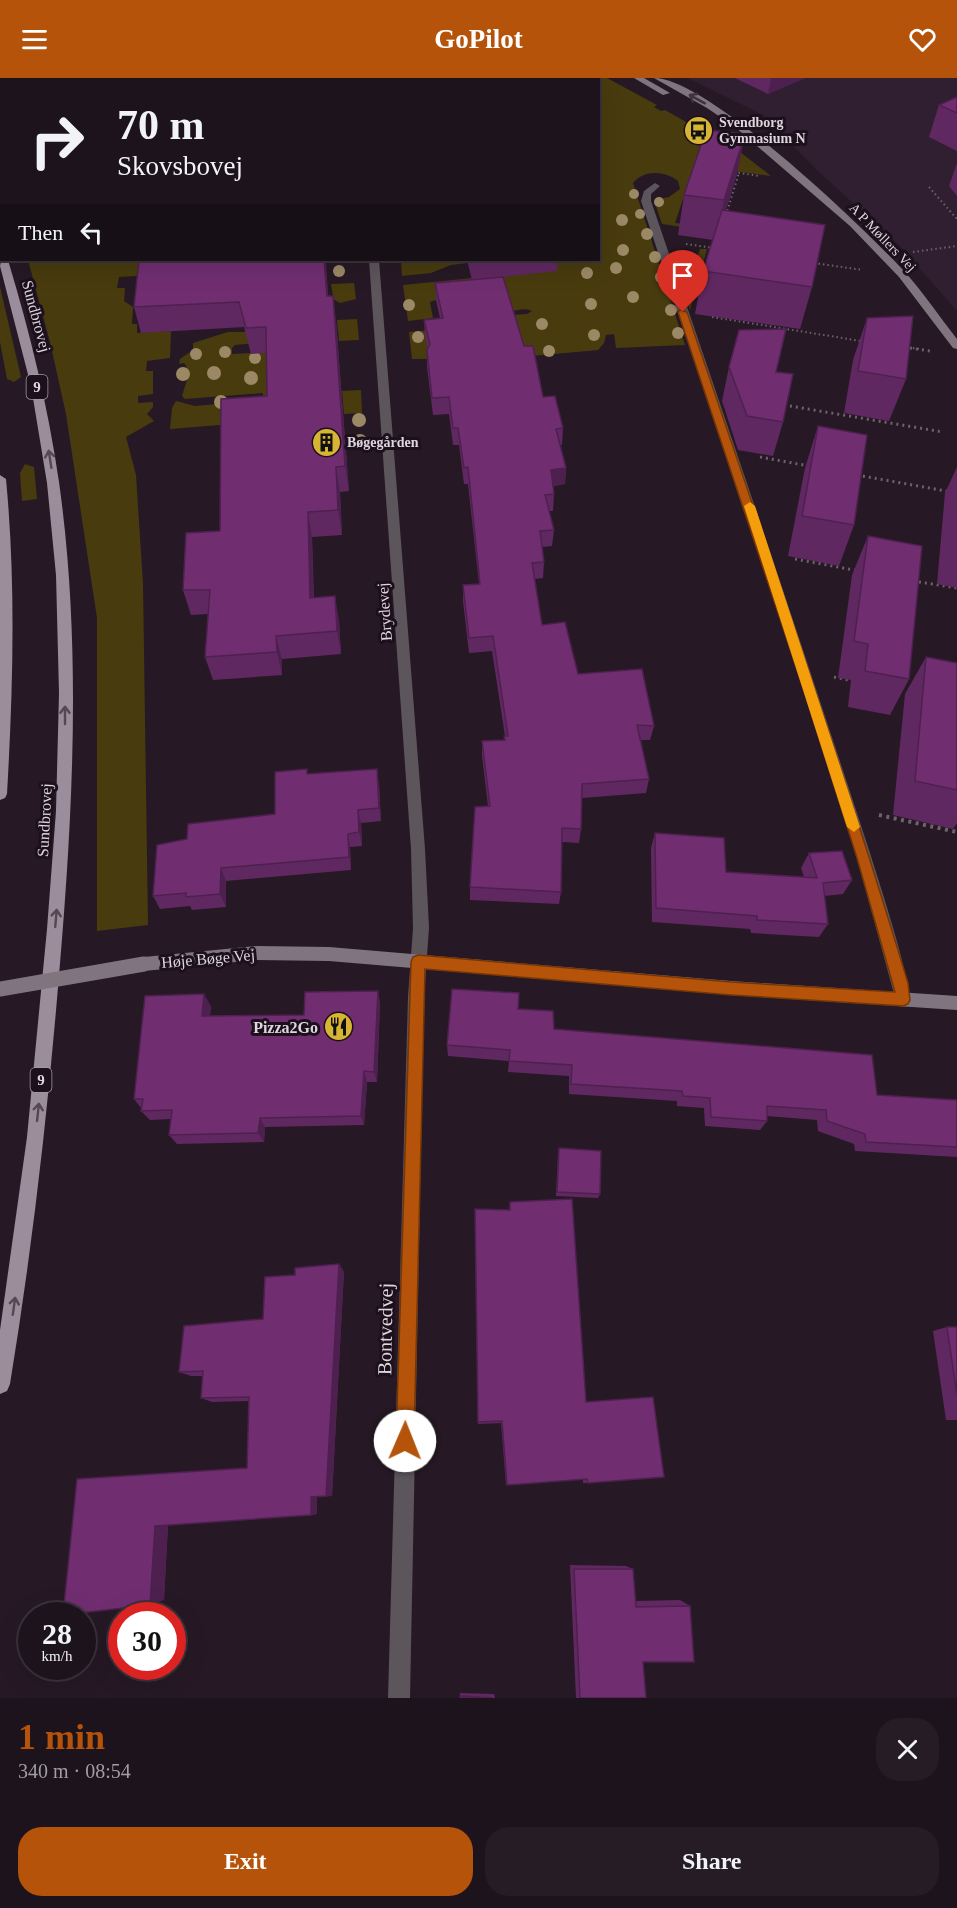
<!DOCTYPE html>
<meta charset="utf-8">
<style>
:root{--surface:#1c131c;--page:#251c25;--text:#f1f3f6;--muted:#a09ea3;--line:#3a323b;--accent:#b45309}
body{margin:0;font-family:Georgia,serif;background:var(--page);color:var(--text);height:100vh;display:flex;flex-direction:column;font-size:22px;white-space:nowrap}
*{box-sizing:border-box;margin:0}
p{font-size:20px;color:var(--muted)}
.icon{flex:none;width:33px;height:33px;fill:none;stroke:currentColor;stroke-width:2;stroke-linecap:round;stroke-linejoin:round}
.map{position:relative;height:1620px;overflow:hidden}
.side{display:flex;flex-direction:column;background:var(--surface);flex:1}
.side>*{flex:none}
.guide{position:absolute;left:0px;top:0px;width:600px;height:183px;box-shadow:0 6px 24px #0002,0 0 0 2px var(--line);background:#1c131c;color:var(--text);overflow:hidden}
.speed{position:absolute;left:18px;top:1524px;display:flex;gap:12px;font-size:30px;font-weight:700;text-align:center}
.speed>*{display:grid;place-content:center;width:78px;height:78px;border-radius:50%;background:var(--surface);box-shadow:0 6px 24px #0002,0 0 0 2px var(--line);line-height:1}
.speed small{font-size:15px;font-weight:400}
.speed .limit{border:9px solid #d22;background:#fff;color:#111}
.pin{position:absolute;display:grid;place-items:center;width:51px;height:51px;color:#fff;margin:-62px -26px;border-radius:50% 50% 50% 0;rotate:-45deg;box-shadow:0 0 6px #0007}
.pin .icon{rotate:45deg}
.me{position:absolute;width:66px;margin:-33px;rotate:1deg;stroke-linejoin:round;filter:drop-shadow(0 0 4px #0008)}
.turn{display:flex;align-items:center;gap:21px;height:126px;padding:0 18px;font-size:27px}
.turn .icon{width:78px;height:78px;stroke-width:2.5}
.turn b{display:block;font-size:42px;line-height:51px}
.then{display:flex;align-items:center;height:57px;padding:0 18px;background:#0003;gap:12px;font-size:22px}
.round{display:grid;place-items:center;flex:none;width:63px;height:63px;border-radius:24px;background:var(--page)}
.headline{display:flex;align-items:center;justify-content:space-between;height:102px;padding:0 18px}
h1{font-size:36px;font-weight:800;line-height:45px;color:var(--accent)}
.button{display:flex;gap:12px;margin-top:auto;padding:12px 18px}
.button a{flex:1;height:69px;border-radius:24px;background:var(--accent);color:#fff;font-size:24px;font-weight:800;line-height:69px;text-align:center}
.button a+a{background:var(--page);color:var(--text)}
header{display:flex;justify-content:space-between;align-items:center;height:78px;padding:0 18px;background:var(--accent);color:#fff;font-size:27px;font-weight:800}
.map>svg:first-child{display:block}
</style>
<header><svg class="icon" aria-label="menu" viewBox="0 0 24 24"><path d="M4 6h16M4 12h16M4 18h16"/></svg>GoPilot<svg class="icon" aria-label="heart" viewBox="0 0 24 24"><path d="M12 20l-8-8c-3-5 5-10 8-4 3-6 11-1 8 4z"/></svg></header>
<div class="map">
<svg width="957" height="1620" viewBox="0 0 957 1620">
<rect width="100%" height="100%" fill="#261925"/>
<polygon fill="#301f30" points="688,0 957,0 957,233 900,168 819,94 763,37"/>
<g fill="#483b0e">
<polygon points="0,0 305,0 306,1 2,2 1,107"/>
<path d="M536 0H607L657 27 654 29 661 33 665 32 695 49 693 51 701 55 704 53 736 71 771 98 694 88 675 145 684 146 683 149 662 146 654 122 669 119 680 111 678 103C666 93 644 91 633 105L685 267 616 270 614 256 606 257 604 265 598 272 510 280 412 281 409 254 477 248 513 237 527 236 532 233C525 229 517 233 509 233 487 230 450 215 430 224L433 240 408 243 403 207 512 196 551 182H598V2L531 1Z"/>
<polygon points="700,171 707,171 690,232 678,194 693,193"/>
<polygon points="28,182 215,182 169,196 119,199 117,210 125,210 124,223 133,229 132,246 137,246 137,255 171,253 170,280 147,283 146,293 153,293 153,316 138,318 138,325 153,324 153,329 147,336 154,343 126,359 136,397 143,506 148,847 97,853 97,540 66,336 50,264"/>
<polygon points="401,182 467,182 468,185 451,187 431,195 402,198"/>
<polygon points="354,205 356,221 340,225 331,220 333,218 331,206"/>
<polygon points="0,209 21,299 14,304 7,301 0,264"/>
<polygon points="357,241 359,262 339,263 337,242"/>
<path d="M228 254H258L267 264 235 267 232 270V276L303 272 272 314 232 346 170 351 172 330 176 323 195 328 251 323 263 318V315L185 321 182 318C185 307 192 294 184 285L179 286 180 281 193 272V265Z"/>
<polygon points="361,312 362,335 344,336 342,313"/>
<polygon points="25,386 34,389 37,421 22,423 20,395"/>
</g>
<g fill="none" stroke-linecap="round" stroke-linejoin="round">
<g stroke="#6e626d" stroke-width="2" stroke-dasharray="1.5 3" stroke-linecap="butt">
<polyline points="734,94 759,98"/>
<polyline points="929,109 957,141"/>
<polyline points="726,137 739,95"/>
<polyline points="686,166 714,170"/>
<polyline points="913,174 957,168"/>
<polyline points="814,185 863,192"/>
<polyline points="712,239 861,263"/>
<polyline points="904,269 920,271"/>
</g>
<g stroke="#6e626d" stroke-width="3" stroke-dasharray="2 4" stroke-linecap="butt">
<polyline points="910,270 930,273"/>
<polyline points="784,327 943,354"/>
<polyline points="760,379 809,388"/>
<polyline points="857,397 957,415"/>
<polyline points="795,481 859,493"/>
<polyline points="913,503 957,510"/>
<polyline points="834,599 853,603"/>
</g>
<polyline stroke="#6e626d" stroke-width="4" stroke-dasharray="3 4.5" stroke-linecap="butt" points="879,737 957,754"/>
<g fill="#5c565c" fill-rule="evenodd">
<polygon points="362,0 370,0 361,2"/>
<path d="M655 105 660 108 651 116V123C725 340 799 557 870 775 877 798 915 912 909 927L903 929 897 927 857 780 797 593 641 123 644 113Z"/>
<polygon points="369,182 379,182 425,771 429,850 424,919 410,1620 388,1620 408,919 413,850 411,771"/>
</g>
<g fill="#80757f" fill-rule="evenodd">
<polygon points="634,0 644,0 670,15 663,17"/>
<path d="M654 0C708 0 864 150 904 193 923 214 939 238 957 261V271L953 270 899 199 850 148 735 49 707 30Z"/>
<polygon points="257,868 329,869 731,903 957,918 957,932 731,917 329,883 257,882 144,893 138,891 136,886 138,881 144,879"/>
</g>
<g fill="#9b8d9b" fill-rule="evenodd">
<path d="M2 179V182H8C30 255 48 328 59 404 83 575 72 750 57 921 46 1050 31 1178 10 1306L7 1313 0 1316V1252L27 1059 47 851 56 733 59 615 56 497 47 405 31 308 0 188Z"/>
<path d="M0 397 6 401C16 506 13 611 7 716L5 720 0 722Z"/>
</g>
<polyline stroke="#80757f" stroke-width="15" points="0,911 144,886"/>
</g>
<g fill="#9b8865">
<circle cx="634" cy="116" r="5"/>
<circle cx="659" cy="124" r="5"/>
<circle cx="640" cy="136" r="5"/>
<circle cx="622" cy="142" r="6"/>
<circle cx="647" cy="156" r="6"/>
<circle cx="623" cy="172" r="6"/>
<circle cx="655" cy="179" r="6"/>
<circle cx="616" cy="190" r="6"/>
<circle cx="339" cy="193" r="6"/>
<circle cx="587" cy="195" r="6"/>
<circle cx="661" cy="199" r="6"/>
<circle cx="687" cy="199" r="6"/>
<circle cx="633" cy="219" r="6"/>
<circle cx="591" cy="226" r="6"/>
<circle cx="409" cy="227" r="6"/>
<circle cx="671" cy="232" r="6"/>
<circle cx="542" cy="246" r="6"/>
<circle cx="678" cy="255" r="6"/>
<circle cx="594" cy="257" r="6"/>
<circle cx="418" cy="259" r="6"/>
<circle cx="549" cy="273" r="6"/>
<circle cx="225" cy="274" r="6"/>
<circle cx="196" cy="276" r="6"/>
<circle cx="255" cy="280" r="6"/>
<circle cx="214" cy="295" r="7"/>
<circle cx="183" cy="296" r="7"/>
<circle cx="251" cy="300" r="7"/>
<circle cx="221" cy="324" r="7"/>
<circle cx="359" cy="342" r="7"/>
<circle cx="360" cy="363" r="7"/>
</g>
<g fill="#602861">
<polygon points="735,0 805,0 768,16"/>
<polygon points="957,19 957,73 929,59 939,27"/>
<polygon points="957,85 957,118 949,108"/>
<polygon points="737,96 726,132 812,209 800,251 695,236 703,193 713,162 678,157 684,117"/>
<polygon points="325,182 328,218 336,243 349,413 340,414 342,457 312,459 314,519 339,542 341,576 282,581 282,597 213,602 205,579 208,536 191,537 183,512 220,453 267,318 266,275 251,276 244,249 141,255 134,229"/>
<polygon points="467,182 558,182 557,193 472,202"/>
<polygon points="435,205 524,268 543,319 563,350 562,367 560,367 566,390 565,406 553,408 554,416 553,433 549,433 554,452 552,468 542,469 544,484 543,500 535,501 542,547 578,596 654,648 650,662 641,662 649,701 646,715 582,720 581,751 579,765 562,764 561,814 559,826 470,822 470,809 488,728 482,678 482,663 504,662 505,658 492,573 469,575 463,523 463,507 479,506 468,406 464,406 459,367 453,367 449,336 433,337 427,289 427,272 428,270 425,259 424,242 440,240 436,222"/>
<polygon points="867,240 906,301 889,343 844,335 853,282"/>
<polygon points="729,289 776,294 783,344 773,378 738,372 722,323"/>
<polygon points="818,348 854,447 839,488 788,478 805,390"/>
<polygon points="957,389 957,510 937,506 945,415"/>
<polygon points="868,458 909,601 890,637 848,629 851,602 838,600 852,497"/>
<polygon points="926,579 957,585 957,745 953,751 893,737 905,616"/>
<polygon points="308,696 379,706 381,743 361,745 362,768 350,769 351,792 226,803 226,829 192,832 190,828 160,831 153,818 187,761 275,736"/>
<polygon points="655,755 726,794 804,799 801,790 809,775 852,802 843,816 824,818 828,846 819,859 751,855 750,851 652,844 651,770"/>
<polygon points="378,913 380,925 377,1004 367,1004 364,1047 265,1049 264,1064 177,1066 169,1057 171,1041 150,1042 141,1033 141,1030 134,1021 211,928 210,938 304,937"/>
<polygon points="518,931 554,951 877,1017 957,1022 957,1079 855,1073 854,1066 818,1053 817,1042 767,1038 767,1043 760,1052 705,1048 704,1030 677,1028 677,1023 569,1016 569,998 508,994 509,983 448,978 447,967"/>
<polygon points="559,1070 600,1116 598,1120 556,1118 558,1075"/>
<polygon points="572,1121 588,1405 583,1405 583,1401 506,1407 501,1345 478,1346 475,1131 509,1132 510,1124"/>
<polygon points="339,1186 344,1194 332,1418 317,1419 317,1436 311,1437 168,1447 164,1522 77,1401 247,1390 249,1323 212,1324 201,1320 203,1298 191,1298 179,1294 263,1241 295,1197"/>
<polygon points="947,1249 957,1249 957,1342 946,1342 933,1253"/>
<polygon points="570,1487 626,1488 633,1491 635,1523 680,1522 690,1528 643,1584 646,1620 576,1620"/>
<polygon points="460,1615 494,1616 495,1620 460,1620"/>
</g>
<g fill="#4e204f">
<polygon points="771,0 805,0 768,16"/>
<polygon points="745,56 737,96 716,163 724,122"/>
<polygon points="324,182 325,182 326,185 330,244 327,218"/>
<polygon points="333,218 336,243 349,413 345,388"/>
<polygon points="336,389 340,414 342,457 338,432"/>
<polygon points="566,390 565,406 550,409 551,392"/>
<polygon points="308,434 312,459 314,544 310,520"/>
<polygon points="335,518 339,542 341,576 337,553"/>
<polygon points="276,558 282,581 282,597 277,574"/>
<polygon points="377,691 379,706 381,743 379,730"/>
<polygon points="358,732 361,745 362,768 359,754"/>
<polygon points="348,756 350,769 351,792 349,779"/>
<polygon points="221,790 226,803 226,829 220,816"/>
<polygon points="378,913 380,925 377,1004 374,994"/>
<polygon points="204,916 211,928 209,950 202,938"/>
<polygon points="364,993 367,1004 364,1047 361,1038"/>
<polygon points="260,1040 265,1049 264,1064 258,1055"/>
<polygon points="339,1186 344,1194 332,1418 326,1418"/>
<polygon points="317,1418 317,1436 311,1437 311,1419"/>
<polygon points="168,1446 164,1522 150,1527 155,1448"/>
</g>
<g fill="#702e71" stroke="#4e204f" stroke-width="1.5">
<polygon points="424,0 477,0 478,2 424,2"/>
<polygon points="957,19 957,35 939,27"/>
<polygon points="706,52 745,56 724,122 684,117"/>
<polygon points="722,132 825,147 812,209 703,193"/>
<polygon points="139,182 324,182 327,218 333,218 345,388 336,389 338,432 308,434 310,520 335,518 337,553 276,558 277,574 205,579 210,512 183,512 186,455 220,453 221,321 267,318 266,249 246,250 239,224 134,229"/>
<polygon points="503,199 524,268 533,268 543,319 555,318 563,350 556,351 566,390 551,392 554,416 545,417 554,452 540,453 544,484 532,485 542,547 565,544 578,596 642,591 654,648 637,647 649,701 582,706 581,751 562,750 561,814 470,809 475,729 490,728 482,663 505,662 504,658 508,658 493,558 469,560 463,507 480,506 468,389 464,390 458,350 453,350 449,319 432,320 427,272 430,266 424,242 443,240 435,205"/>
<polygon points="913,238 906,301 858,293 867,240"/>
<polygon points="786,251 776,294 793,296 783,344 747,338 729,289 739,252"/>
<polygon points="818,348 867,357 854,447 802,438"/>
<polygon points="868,458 922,468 909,601 865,593 868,566 854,563"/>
<polygon points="926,579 957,585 957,712 915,703"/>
<polygon points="307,691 307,696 377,691 379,730 358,732 359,754 348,756 349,779 221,790 220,816 186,819 186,815 153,818 157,767 187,761 188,746 275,736 275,694"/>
<polygon points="655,755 724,760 726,794 817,800 809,775 842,773 852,802 823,805 828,846 757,842 757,838 656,830"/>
<polygon points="452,911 519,915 518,931 553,933 554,951 872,977 877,1017 957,1022 957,1069 866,1064 865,1056 827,1043 826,1032 767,1028 767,1043 711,1039 710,1020 683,1018 682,1013 571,1006 572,987 509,983 510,972 447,967"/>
<polygon points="378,913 374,994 364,993 361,1038 260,1040 258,1055 169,1057 172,1032 141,1033 143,1021 134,1021 145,918 204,916 202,938 304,937 305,914"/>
<polygon points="559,1070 601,1073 600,1116 557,1114"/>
<polygon points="572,1121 586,1324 653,1319 664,1399 588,1405 587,1401 507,1407 502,1343 478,1344 475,1131 510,1132 510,1124"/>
<polygon points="339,1186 326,1418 311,1419 311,1437 155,1448 150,1527 63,1537 77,1401 247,1390 249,1319 201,1320 203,1293 179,1294 184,1248 263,1241 265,1199 295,1197 295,1190"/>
<polygon points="947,1249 957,1249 957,1317"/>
<polygon points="574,1491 633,1491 636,1529 690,1528 694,1584 643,1584 646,1620 580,1620"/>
<polygon points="460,1618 492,1620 460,1620"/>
</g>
<defs><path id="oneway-shaft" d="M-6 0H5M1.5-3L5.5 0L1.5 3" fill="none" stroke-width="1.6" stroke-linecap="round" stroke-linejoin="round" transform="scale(1.5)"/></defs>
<use stroke="#3f333f" href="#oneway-shaft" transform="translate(697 21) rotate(-151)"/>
<g stroke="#554855">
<use href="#oneway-shaft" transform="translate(50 381) rotate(-99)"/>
<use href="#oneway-shaft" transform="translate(65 637) rotate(-90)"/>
<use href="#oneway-shaft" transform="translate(56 840) rotate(-85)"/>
<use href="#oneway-shaft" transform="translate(38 1034) rotate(-84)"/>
<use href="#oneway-shaft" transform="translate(14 1228) rotate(-82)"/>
</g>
<path fill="#b45309" stroke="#753606" stroke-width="1.5" d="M680 232 687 234C763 457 840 680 908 905L910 922 908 926 903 928 731 917 425 891 414 1363 411 1369 405 1372 399 1369 396 1363 411 884 413 879 418 877 731 904 895 914 857 780 805 616 678 234Z"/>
<polygon fill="#f59e0b" points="750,424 755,428 860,749 854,754 847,749 744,428"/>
<defs>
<symbol id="bus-disc" viewBox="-11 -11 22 22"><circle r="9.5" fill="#d8b434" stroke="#1c101c"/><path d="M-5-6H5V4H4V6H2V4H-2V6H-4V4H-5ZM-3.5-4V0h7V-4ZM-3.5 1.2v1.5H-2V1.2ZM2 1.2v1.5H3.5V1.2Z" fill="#111"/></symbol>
<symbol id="building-disc" viewBox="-11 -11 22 22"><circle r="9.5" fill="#d8b434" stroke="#1c101c"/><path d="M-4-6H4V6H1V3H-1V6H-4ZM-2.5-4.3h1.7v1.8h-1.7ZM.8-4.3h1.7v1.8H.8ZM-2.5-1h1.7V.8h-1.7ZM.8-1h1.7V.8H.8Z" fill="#111"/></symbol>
<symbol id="restaurant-disc" viewBox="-11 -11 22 22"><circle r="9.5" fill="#d8b434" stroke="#1c101c"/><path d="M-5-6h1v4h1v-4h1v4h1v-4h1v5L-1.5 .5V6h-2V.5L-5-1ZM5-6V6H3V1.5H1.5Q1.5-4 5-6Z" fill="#111"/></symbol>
</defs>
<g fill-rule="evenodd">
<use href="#bus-disc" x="682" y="36" width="33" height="33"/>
<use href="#building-disc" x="310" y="348" width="33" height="33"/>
<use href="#restaurant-disc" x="322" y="932" width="33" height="33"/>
</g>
<g text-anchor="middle" stroke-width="6" stroke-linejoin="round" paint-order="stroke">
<g font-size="14" font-weight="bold" fill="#ded5dd" stroke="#1c101c" text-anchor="start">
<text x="719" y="49">Svendborg<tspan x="719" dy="16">Gymnasium N</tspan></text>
<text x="347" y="369">Bøgegården</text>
</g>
<g font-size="14" fill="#ded5dd" stroke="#1c101c">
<text transform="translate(883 159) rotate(46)" y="5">A P Møllers Vej</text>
</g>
<g fill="#1c101c" stroke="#a49aa3" stroke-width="1.5">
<rect x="26.5" y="297" width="21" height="24" rx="4.5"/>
<rect x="30.5" y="990" width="21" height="24" rx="4.5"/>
</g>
<g font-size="15" font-weight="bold" fill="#ded5dd">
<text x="37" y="314">9</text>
<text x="41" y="1007">9</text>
</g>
<g font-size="16" fill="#ded5dd" stroke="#1c101c">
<text transform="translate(37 238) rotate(75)" y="6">Sundbrovej</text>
<text transform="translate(384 534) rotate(-94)" y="6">Brydevej</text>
<text transform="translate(44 742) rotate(-87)" y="6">Sundbrovej</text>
<text transform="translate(208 880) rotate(-5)" y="6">Høje Bøge Vej</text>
</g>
<g font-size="16" font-weight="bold" fill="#ded5dd" stroke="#1c101c" text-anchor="end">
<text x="318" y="955">Pizza2Go</text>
</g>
<g font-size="20" fill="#ded5dd" stroke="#1c101c">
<text transform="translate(385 1251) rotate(-89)" y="7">Bontvedvej</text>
</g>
</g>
</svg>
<div class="speed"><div>28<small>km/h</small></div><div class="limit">30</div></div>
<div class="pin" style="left:683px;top:234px;background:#d93025"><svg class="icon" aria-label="arrive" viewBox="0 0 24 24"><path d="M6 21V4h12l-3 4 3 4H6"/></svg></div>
<svg class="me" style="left:405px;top:1363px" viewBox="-20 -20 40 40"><circle r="19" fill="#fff"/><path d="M0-13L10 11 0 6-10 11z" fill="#b45309"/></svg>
<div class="guide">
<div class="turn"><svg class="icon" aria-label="right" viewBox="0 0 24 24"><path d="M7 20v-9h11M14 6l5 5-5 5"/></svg><div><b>70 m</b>Skovsbovej</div></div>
<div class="then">Then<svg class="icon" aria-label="left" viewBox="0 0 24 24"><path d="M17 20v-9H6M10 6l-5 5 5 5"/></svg></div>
</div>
</div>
<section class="side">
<div class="headline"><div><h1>1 min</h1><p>340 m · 08:54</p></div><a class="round"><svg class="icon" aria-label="close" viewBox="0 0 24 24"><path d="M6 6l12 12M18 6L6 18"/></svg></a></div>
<div class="button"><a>Exit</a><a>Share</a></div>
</section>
